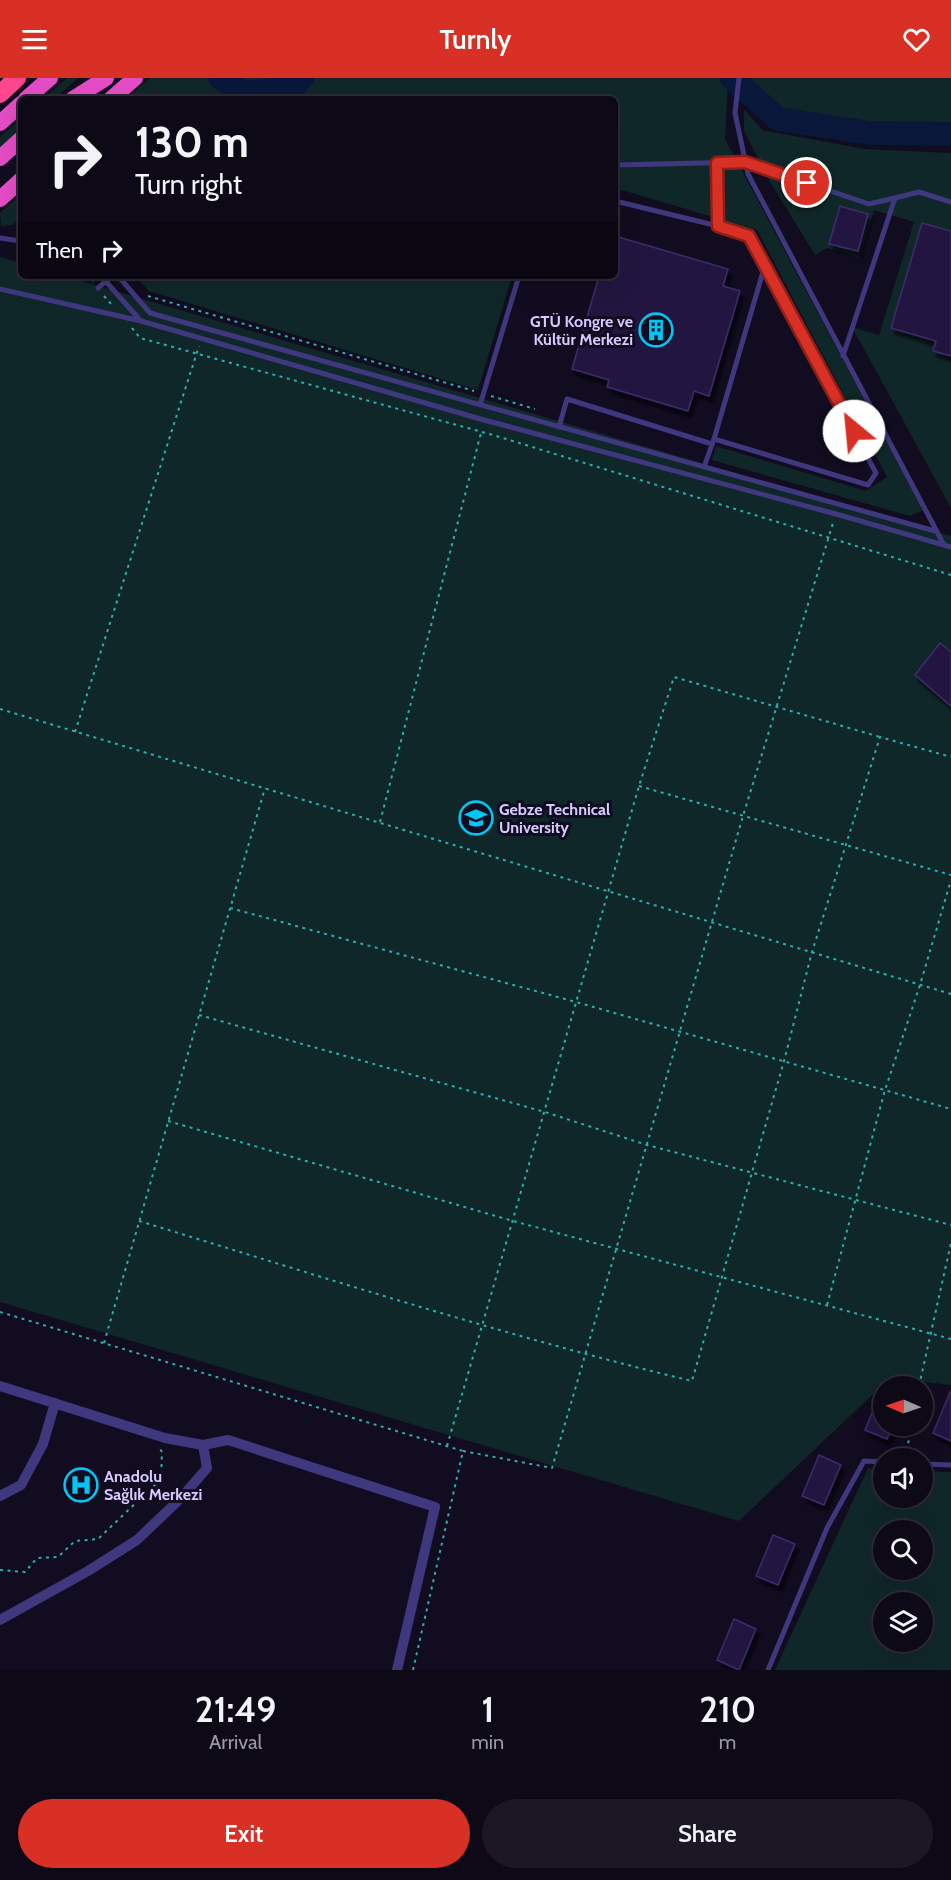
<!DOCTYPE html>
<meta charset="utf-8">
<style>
:root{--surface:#0d0917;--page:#1b1724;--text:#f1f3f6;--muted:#9a9aa1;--line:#2d2a36;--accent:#d93025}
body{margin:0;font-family:Cabin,sans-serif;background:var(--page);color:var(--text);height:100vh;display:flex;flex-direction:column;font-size:22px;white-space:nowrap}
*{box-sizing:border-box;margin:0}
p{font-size:20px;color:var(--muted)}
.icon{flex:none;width:33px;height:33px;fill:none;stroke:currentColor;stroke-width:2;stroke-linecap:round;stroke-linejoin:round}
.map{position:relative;height:1592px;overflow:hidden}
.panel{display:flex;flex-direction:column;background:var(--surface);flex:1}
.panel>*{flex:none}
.top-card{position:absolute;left:18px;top:18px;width:600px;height:183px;border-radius:9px;box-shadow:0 6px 24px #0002,0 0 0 2px var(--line);background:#0d0917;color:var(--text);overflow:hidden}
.needle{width:39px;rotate:272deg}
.buttons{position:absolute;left:873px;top:1298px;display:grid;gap:12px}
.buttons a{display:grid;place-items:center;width:60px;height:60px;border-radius:50%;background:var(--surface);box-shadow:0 6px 24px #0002,0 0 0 2px var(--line);font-size:30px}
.pin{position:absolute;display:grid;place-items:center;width:51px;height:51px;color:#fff;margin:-26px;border:3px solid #fff;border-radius:50%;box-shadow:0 2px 6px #0007}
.me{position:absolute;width:66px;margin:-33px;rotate:332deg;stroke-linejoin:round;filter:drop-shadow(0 0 4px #0008)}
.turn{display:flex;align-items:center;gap:21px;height:126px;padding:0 18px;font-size:27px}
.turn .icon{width:78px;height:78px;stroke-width:2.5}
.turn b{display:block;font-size:42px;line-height:51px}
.then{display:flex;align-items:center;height:57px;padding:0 18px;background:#0003;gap:12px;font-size:22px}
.eta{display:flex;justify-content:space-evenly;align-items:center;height:102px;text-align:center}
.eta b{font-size:36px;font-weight:600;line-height:42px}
.action{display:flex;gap:12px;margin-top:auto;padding:12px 18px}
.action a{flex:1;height:69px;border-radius:36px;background:var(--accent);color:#fff;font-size:24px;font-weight:600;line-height:69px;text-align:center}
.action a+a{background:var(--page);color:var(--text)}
header{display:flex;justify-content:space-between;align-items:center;height:78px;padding:0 18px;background:var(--accent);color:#fff;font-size:27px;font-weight:600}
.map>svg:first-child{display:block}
</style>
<header><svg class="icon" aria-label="menu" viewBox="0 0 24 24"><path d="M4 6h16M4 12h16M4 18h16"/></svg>Turnly<svg class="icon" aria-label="heart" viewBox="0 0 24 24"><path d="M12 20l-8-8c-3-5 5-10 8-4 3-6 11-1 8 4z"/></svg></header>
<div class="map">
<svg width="951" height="1592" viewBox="0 0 951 1592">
<defs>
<filter id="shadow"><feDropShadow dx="3.5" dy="6" stdDeviation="1.5" flood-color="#0009"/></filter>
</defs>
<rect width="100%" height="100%" fill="#110c1f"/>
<g fill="#102729" fill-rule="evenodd">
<polygon points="67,0 78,0 54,21 43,21"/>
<polygon points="150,0 728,0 725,61 923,432 910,438 712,382 716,368 866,413 887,399 757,152 615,110 615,21 131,21 132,16"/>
<polygon points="732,0 951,0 951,56 870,55 778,41"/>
<polygon points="744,31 762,52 864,71 951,75 951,430 852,249 879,257 914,144 874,132 860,180 827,170 815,177 769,102 744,53"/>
<polygon points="21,41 21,50 0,69 0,59"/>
<polygon points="21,116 21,139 12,147 1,148 0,135"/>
<polygon points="0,179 21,185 21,198 64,198 951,458 951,1307 890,1300 739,1443 0,1224"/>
<polygon points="135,198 512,198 478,312 149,213"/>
<path d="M868 1390 883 1391 884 1419H922L923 1393 951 1394V1592H775ZM884 1452H922V1491H884ZM884 1524H922V1563H884Z"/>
</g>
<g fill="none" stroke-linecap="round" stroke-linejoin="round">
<g stroke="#09173b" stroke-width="24">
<polyline points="221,0 245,15 292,10 302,0"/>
<polyline points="732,0 778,41 870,55 951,56"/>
</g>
</g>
<g fill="#241940" stroke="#3d2b6c" stroke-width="1.5" filter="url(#shadow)">
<polygon points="840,128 868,136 858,173 829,166"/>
<polygon points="922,145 951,153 951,278 933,273 936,263 891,250"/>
<polygon points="615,158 728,191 723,208 740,213 709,318 694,313 688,333 607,309 609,302 572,291 599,198 615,198"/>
<polygon points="940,565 951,574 951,628 915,597"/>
<polygon points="883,1308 884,1347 893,1347 887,1361 865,1352"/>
<polygon points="951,1312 951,1363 933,1355"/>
<polygon points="819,1377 841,1387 824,1427 802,1418"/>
<polygon points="773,1457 795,1466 778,1507 756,1498"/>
<polygon points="734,1541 756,1551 739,1592 717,1582"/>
</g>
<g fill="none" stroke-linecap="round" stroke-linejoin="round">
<g stroke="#2eacaf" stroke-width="2" stroke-dasharray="3 4.5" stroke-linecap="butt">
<polyline points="88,198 93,204"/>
<polyline points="104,218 112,227"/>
<polyline points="148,218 474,313"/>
<polyline points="132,250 140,260 493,357 951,497"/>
<polyline points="491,318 535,331"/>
<polyline points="0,631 951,916"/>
<polyline points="75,654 199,268"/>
<polyline points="639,708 951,797"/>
<polyline points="380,744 481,355"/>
<polyline points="230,830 576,924 951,1031"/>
<polyline points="199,937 545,1034 647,1067 951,1147"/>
<polyline points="168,1043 513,1143 951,1261"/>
<path d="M139 1143C323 1199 505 1258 692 1303L784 983 812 874 880 659 951 679"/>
<polyline points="827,1227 885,1012 920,907 951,802"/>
<polyline points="0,1234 463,1373 413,1592"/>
<polyline points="104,1265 265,710"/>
<polyline points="919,1308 951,1165"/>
<polyline points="447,1368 639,708 674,599 880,659"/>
<polyline points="463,1373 552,1390 743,738 833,445"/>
<polyline points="905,1380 912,1347"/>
<polyline points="0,1492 25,1494 37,1480 58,1479 75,1463 98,1461 161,1401 162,1374 160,1371"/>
</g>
<g stroke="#40387e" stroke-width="5">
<polyline points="739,0 735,35 748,96 944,467"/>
<polyline points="717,85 718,148"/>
<polyline points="615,87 745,84 869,126 895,120"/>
<polyline points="615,123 718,148 749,158 876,395 868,407 714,361"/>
<polyline points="0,160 21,163"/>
<polyline points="101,198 140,242"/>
<polyline points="118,198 150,235 935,453"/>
<polyline points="98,210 112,198"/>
<polyline points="0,211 141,243 484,342 836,436 951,469"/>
<polyline points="843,278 895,120 919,114 951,124"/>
<polyline points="480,327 519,198"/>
<polyline points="559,349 567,321 712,366"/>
<polyline points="704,389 714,361 765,187"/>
<polyline points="922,1386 951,1387"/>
<polyline points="768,1592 827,1450 864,1383 884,1384"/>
</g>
<g stroke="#40387e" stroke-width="10">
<polyline points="0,1308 165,1360 203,1367 228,1362 435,1429 397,1592"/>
<polyline points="0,1418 21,1407 43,1366 55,1325"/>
<polyline points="0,1542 88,1493 137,1462 182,1419 207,1390 203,1367"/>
</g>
<g stroke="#e54dc6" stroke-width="16">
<polyline points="26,21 50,0"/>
<polyline points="73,21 106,0"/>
<polyline points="111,21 135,0"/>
<polyline points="0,45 21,26"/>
<polyline points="0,80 21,61"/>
<polyline points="0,121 21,102"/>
</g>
<polyline stroke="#fe478f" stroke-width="18" points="0,16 17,0"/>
</g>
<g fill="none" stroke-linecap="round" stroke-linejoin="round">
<defs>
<polyline id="route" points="807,105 745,84 717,85 718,148 749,158 854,353"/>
</defs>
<use href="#route" stroke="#8d1f18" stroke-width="15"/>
<use href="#route" stroke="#d93025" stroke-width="10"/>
</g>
<defs>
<symbol id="building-ring" viewBox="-11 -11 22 22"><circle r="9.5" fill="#110c1f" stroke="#02c6f3" stroke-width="1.5"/><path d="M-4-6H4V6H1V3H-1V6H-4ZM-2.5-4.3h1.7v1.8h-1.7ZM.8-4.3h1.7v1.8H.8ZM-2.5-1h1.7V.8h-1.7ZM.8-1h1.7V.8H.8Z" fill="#02c6f3"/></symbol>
<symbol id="university-ring" viewBox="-11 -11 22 22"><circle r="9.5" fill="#110c1f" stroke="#02c6f3" stroke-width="1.5"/><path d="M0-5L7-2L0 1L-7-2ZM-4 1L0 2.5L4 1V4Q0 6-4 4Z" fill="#02c6f3"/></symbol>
<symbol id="hospital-ring" viewBox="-11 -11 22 22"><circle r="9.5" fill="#110c1f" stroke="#02c6f3" stroke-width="1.5"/><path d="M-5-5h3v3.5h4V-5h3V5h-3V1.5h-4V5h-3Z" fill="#02c6f3"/></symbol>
</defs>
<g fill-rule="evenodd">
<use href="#building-ring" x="637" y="233" width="38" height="38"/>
<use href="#university-ring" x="457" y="721" width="38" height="38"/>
<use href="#hospital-ring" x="62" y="1388" width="38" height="38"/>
</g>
<g text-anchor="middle" stroke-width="6" stroke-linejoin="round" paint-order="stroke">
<g font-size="16" font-weight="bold" fill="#d5cbff" stroke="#110c1f" text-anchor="start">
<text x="633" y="249" text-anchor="end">GTÜ Kongre ve<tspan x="633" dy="18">Kültür Merkezi</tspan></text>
<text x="499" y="737">Gebze Technical<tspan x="499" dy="18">University</tspan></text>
<text x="104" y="1404">Anadolu<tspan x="104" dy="18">Sağlık Merkezi</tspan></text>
</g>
</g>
</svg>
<div class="buttons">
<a><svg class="needle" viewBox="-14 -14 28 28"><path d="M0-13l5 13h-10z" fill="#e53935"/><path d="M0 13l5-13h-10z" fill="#9a9aa1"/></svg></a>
<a><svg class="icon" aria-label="sound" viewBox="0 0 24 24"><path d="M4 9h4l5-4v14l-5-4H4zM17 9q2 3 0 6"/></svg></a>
<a><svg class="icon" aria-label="search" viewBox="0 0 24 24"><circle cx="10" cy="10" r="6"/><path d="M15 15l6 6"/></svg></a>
<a><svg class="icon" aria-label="layers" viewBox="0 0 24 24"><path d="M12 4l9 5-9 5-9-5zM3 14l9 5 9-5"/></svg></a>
</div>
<div class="pin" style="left:807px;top:105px;background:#d93025"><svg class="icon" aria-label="arrive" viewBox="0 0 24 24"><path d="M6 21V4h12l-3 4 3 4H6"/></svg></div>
<svg class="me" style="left:854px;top:353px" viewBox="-20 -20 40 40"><circle r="19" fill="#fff"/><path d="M0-13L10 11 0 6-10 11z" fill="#d93025"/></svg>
<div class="top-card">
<div class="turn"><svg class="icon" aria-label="right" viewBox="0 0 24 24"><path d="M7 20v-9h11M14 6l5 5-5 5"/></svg><div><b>130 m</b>Turn right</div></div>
<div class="then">Then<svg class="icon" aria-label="right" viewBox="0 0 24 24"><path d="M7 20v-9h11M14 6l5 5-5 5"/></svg></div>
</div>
</div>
<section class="panel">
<div class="eta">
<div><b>21:49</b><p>Arrival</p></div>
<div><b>1</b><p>min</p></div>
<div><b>210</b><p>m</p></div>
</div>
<div class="action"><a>Exit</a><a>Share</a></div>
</section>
